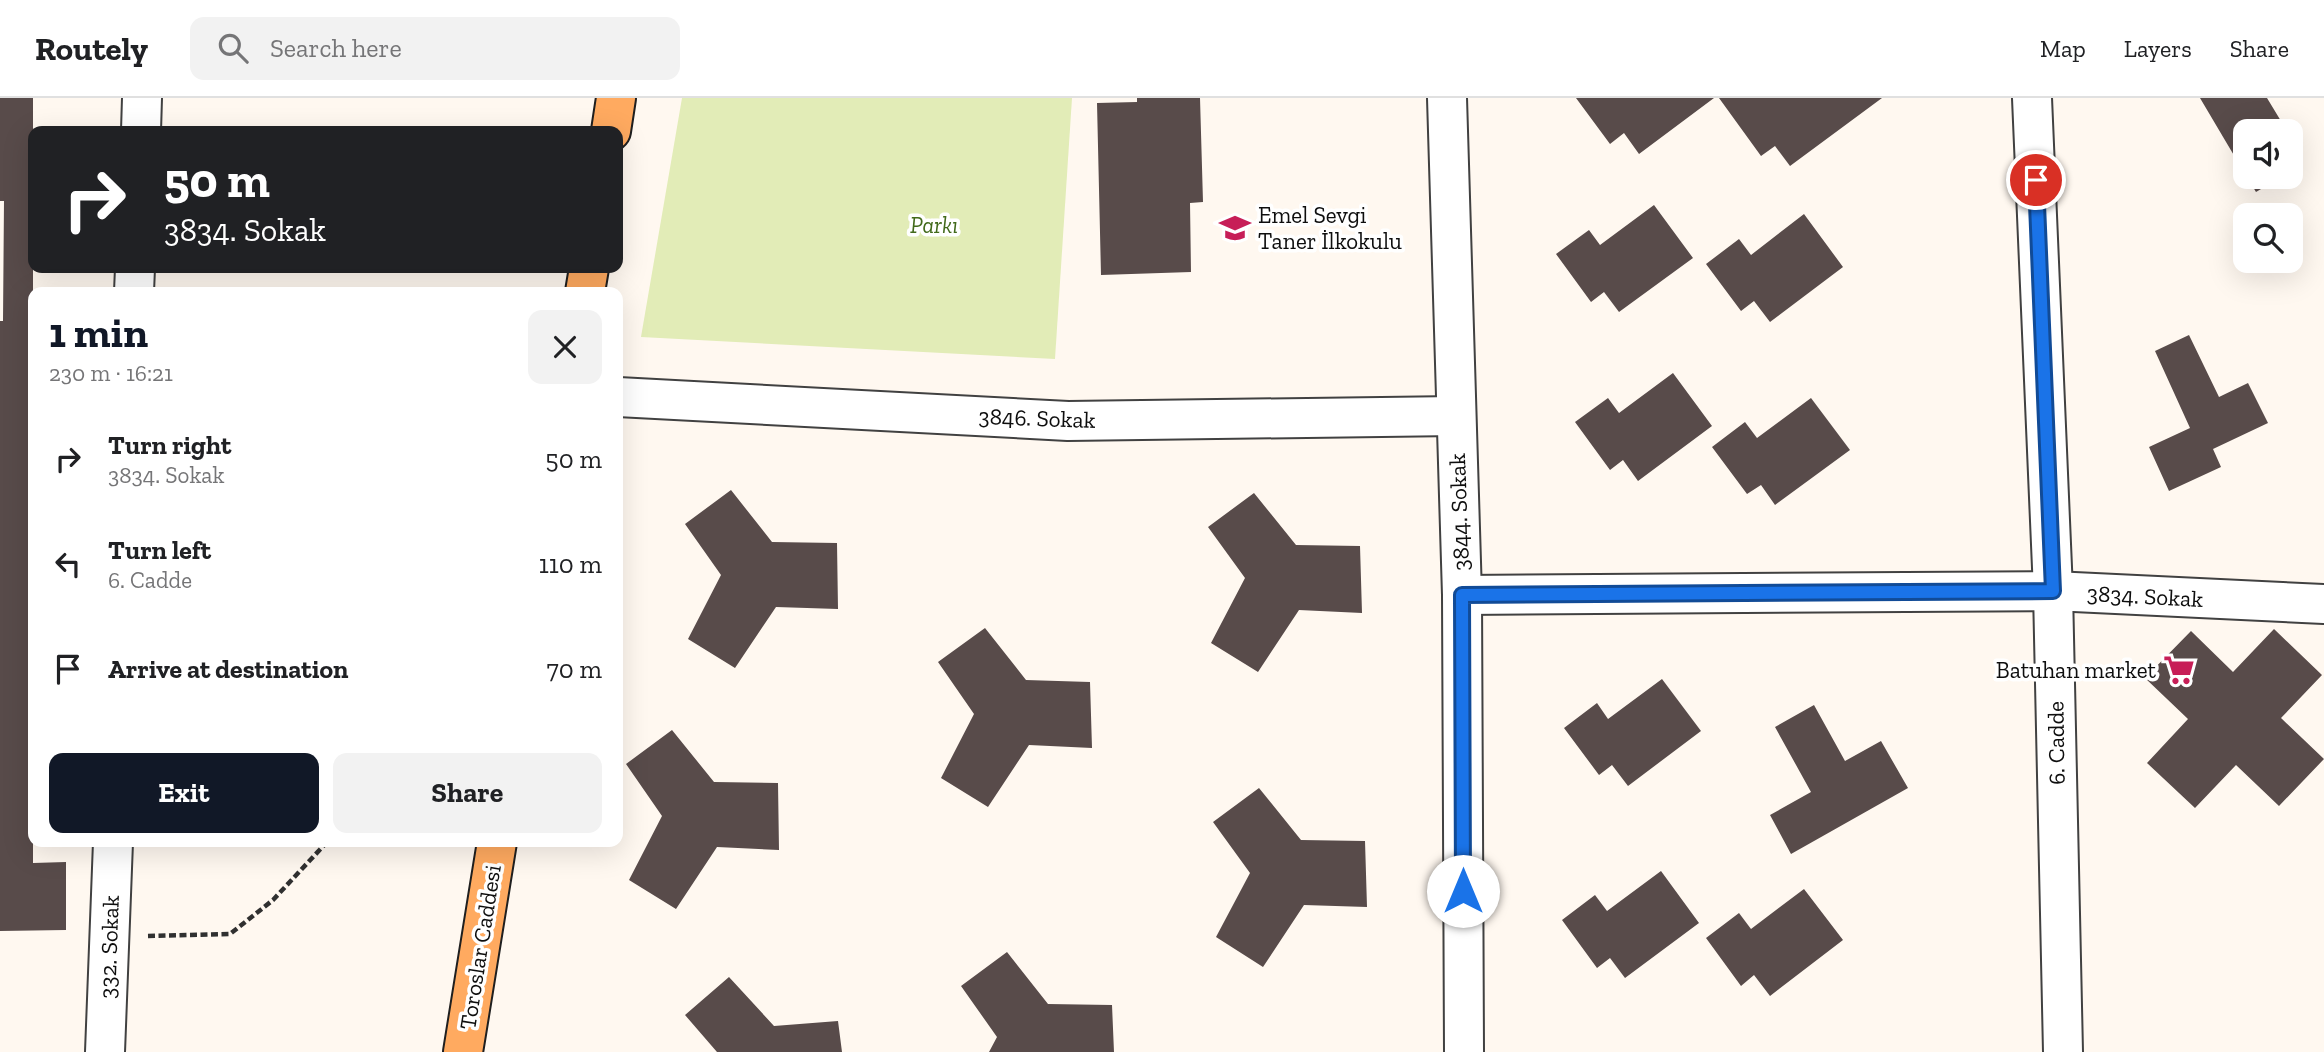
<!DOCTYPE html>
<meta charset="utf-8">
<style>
:root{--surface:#fff;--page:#f2f2f2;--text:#202124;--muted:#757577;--line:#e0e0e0;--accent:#111827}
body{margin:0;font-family:"Zilla Slab",serif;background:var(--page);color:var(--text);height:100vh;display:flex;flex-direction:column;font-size:26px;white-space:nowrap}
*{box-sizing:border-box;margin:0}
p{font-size:23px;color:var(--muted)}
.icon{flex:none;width:38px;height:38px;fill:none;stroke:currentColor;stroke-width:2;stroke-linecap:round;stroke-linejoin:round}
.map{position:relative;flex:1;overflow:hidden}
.panel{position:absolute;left:28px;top:189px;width:595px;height:560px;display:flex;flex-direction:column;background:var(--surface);border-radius:14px;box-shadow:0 7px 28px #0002}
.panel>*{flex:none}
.hud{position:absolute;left:28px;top:28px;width:595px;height:147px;border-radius:14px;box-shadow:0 7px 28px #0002;background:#202124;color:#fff;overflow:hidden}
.controls{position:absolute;left:2233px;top:21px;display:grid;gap:14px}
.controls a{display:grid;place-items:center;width:70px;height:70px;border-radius:14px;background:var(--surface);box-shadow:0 7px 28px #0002;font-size:35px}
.pin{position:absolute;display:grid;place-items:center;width:60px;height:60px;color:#fff;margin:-30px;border:4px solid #fff;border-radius:50%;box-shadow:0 2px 7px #0007}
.me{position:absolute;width:77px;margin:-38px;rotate:0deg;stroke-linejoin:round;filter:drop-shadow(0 0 5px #0008)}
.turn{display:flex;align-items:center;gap:24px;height:147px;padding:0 21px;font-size:32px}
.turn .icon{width:91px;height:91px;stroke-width:2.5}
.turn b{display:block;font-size:49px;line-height:60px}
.round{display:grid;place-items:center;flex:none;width:74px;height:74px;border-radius:14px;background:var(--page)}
.overview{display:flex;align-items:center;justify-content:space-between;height:119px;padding:0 21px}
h1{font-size:42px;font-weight:800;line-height:52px;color:var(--accent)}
.action{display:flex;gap:14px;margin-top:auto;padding:14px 21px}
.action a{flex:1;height:80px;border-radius:14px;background:var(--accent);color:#fff;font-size:28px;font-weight:800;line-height:80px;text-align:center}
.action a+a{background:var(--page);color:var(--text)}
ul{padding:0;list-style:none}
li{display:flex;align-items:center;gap:21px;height:105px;padding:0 21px}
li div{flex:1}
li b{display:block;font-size:26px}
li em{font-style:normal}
header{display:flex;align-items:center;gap:42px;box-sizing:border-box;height:98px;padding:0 35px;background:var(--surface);border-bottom:2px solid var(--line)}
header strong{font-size:33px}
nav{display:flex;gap:38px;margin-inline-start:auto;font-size:24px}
.search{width:490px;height:63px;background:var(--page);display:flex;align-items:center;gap:18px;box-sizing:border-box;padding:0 24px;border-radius:14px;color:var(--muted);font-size:26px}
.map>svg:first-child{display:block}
</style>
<header>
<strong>Routely</strong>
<div class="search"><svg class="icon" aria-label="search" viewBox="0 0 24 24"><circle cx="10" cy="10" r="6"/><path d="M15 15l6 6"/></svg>Search here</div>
<nav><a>Map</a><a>Layers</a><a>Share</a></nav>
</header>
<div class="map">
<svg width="2324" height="954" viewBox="0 0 2324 954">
<rect width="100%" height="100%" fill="#fff8f0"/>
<polygon fill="#e2ecb7" points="682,0 1072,0 1055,261 641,239"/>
<g fill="#584b4a">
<polygon points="0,0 33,0 33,765 66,764 66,832 0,833 0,223 3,223 4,103 0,103"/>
<polygon points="1137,0 1200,0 1203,104 1190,105 1191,174 1101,177 1097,5 1137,4"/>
<polygon points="1576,0 1714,0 1639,56 1624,35 1610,46"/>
<polygon points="1719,0 1882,0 1790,68 1775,48 1761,58"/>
<polygon points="2200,0 2267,0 2287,33 2245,33 2245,76"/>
<polygon points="2247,79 2281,79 2256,94"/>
<polygon points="1654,107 1693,160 1619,214 1604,194 1591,204 1556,156 1589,132 1600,147"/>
<polygon points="1804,116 1843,169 1770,224 1754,203 1741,213 1706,166 1739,141 1751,157"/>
<polygon points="2189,237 2219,299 2248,285 2268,325 2213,351 2221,369 2169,393 2149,349 2190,330 2155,253"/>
<polygon points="1673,275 1712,328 1638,383 1623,362 1610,372 1575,324 1608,300 1619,315"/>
<polygon points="1811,300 1850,352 1775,407 1761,387 1747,396 1712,349 1745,324 1757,340"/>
<polygon points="731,392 772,444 837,445 838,511 776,509 735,570 688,541 721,477 685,426"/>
<polygon points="1254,395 1296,447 1360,448 1362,515 1299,512 1258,574 1211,545 1245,480 1208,429"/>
<polygon points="985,530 1026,582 1090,584 1092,650 1029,647 988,709 941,680 974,616 938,564"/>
<polygon points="2274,531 2322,577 2281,620 2324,661 2279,708 2236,667 2195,710 2147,665 2188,621 2145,580 2191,533 2233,574"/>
<polygon points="1662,581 1701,633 1628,688 1612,667 1599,677 1564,630 1597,605 1608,621"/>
<polygon points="1814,607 1845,663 1881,643 1908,690 1791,756 1770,717 1811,694 1775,629"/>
<polygon points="672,632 714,684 778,685 779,752 717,749 676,811 629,782 662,718 626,666"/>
<polygon points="1259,690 1301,742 1365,743 1367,809 1304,807 1263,869 1216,839 1250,775 1213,724"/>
<polygon points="1661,773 1699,825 1625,880 1610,860 1597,870 1562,822 1595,797 1607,813"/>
<polygon points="1804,791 1843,842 1770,898 1754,877 1741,888 1706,840 1739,815 1751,831"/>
<polygon points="1007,854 1048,906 1112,907 1114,954 989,954 997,939 961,888"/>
<polygon points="729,879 774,928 838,923 842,954 717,954 685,917"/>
</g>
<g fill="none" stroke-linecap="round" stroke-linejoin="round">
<defs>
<g id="minor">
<polyline points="1447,0 1462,497 1464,954"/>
<polyline points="2032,0 2053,493 2063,954"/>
<polyline points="141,33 142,0"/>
<polyline points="134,194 135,170"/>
<polyline points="618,299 1068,323 1456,318"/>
<polyline points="1462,497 2053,493 2324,506"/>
<polyline points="105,954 113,744"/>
</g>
<g id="major">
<polyline points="611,33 616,0"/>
<polyline points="585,194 589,170"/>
<polyline points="463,954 497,744"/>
</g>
</defs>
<use href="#minor" stroke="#414141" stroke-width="42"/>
<use href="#major" stroke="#1f1f1f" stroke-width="42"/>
<polyline stroke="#303030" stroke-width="4.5" stroke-dasharray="7 3.5" stroke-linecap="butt" points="148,838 230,836 273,802 327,744"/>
<use href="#minor" stroke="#fff" stroke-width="38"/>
<use href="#major" stroke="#ffaa60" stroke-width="38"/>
</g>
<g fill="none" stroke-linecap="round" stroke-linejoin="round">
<defs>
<polyline id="route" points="1463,793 1462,497 2053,493 2036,82"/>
</defs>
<use href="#route" stroke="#114b97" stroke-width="18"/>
<use href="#route" stroke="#1a73e8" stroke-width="12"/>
</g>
<defs>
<symbol id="school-bare" viewBox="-9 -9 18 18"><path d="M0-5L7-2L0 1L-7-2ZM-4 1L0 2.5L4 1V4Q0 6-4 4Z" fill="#c71e57" stroke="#fff" stroke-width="2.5" paint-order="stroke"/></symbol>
<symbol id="supermarket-bare" viewBox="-9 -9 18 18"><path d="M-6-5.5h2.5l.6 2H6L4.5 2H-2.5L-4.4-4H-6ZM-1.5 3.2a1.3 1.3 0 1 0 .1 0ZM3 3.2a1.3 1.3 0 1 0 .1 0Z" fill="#c71e57" stroke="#fff" stroke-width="2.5" paint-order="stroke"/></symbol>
</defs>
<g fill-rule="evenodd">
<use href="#school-bare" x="1213" y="108" width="44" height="44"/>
<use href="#supermarket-bare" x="2157" y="550" width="44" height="44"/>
</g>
<g text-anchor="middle" stroke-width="7" stroke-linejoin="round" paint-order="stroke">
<g font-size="23" fill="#0e0e0e" stroke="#fff" text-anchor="start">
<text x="1258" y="125">Emel Sevgi<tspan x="1258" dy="26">Taner İlkokulu</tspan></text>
<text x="2156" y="580" text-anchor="end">Batuhan market</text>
</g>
<g font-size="23" font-style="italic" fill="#426a1b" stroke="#fff">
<text x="934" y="135">Parkı</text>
</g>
<g font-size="23" fill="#0e0e0e" stroke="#fff">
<text transform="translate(1037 320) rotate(2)" y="8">3846. Sokak</text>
<text transform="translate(1459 414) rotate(-92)" y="8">3844. Sokak</text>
<text transform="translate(2145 498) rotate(3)" y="8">3834. Sokak</text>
<text transform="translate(2056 645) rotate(-91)" y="8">6. Cadde</text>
<text transform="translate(109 849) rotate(-88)" y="8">332. Sokak</text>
<text transform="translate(480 849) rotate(-81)" y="8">Toroslar Caddesi</text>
</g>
</g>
</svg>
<div class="controls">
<a><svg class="icon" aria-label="sound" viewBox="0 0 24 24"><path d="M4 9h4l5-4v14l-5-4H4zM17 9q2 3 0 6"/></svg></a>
<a><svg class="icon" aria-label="search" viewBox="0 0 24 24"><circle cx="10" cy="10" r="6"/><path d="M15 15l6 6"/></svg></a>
</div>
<div class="pin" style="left:2036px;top:82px;background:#d93025"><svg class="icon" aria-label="arrive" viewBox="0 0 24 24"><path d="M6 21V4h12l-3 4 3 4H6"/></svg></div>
<svg class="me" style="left:1463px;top:793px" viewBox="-20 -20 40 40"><circle r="19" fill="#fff"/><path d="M0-13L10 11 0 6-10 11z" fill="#1a73e8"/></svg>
<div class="hud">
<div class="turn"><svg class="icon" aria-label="right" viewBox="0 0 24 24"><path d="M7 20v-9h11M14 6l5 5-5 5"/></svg><div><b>50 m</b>3834. Sokak</div></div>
</div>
<section class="panel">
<div class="overview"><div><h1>1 min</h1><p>230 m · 16:21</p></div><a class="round"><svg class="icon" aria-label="close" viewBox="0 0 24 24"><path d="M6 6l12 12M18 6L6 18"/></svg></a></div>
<ul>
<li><svg class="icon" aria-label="right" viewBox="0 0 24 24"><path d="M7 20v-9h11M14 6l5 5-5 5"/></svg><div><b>Turn right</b><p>3834. Sokak</p></div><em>50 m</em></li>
<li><svg class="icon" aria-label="left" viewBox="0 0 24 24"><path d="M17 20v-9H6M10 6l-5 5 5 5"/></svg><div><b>Turn left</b><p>6. Cadde</p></div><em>110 m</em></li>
<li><svg class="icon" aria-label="arrive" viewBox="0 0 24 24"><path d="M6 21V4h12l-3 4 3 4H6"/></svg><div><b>Arrive at destination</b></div><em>70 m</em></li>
</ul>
<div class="action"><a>Exit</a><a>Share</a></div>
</section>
</div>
